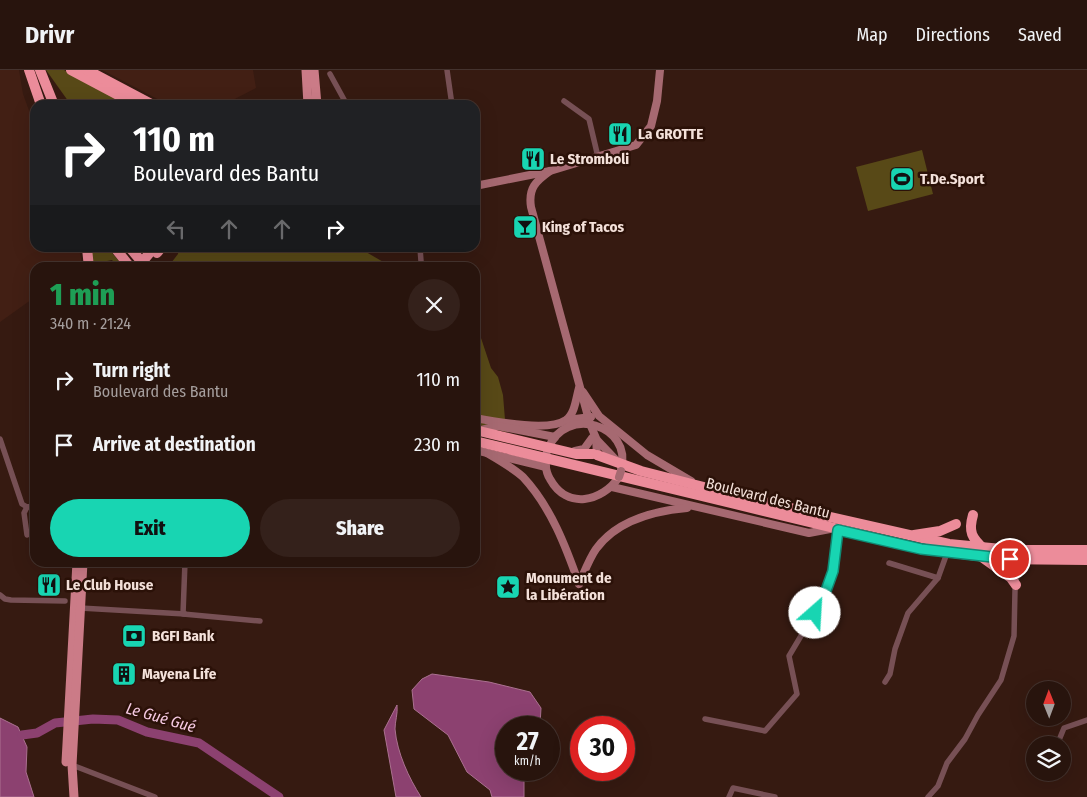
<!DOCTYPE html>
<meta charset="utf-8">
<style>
:root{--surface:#28140d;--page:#34211b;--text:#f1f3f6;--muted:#a59e9d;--line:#44332e;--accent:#18d5b2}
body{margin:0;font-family:"Fira Sans Condensed",sans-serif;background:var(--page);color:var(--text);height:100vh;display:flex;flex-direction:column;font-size:19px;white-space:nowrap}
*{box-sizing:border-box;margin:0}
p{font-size:16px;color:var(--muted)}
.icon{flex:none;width:28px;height:28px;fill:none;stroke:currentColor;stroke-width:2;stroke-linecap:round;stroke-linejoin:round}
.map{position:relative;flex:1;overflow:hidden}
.panel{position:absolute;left:30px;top:192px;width:450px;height:305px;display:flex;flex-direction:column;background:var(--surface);border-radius:15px;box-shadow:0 5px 20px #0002,0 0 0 1px var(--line)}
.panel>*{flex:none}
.hud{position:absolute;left:30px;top:30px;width:450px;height:152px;border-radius:15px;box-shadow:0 5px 20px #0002,0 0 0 1px var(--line);background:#202124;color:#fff;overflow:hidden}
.needle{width:32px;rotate:359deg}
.buttons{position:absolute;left:1026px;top:611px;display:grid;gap:10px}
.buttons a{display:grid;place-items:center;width:45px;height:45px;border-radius:50%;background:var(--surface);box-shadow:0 5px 20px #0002,0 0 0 1px var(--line);font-size:25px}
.speed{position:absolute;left:495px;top:646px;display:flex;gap:10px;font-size:25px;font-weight:700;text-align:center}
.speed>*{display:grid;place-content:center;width:65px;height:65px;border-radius:50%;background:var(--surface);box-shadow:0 5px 20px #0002,0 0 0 1px var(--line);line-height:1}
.speed small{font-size:12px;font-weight:400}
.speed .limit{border:8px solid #d22;background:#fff;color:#111}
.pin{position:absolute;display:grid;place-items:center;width:42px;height:42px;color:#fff;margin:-21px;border:2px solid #fff;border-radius:50%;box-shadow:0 1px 5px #0007}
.me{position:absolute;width:55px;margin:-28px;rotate:26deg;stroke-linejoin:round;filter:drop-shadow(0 0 4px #0008)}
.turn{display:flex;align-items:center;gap:18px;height:105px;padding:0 20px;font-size:22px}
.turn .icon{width:65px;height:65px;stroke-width:2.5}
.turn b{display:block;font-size:35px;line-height:42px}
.lanes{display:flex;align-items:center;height:48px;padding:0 20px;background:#0003;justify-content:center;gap:25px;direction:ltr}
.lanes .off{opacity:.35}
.round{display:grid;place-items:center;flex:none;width:52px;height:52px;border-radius:26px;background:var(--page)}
.overview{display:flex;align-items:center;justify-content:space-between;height:85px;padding:0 20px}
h1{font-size:30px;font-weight:800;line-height:38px;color:#1e9e55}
.button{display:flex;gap:10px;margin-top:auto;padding:10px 20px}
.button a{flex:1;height:58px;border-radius:30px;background:var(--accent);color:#111;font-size:20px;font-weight:800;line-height:58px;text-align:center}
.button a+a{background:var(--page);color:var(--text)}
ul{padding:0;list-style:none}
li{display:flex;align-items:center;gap:15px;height:65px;padding:0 20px}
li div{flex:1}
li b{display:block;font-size:19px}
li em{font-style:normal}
header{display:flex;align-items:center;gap:30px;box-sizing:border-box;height:70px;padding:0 25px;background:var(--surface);border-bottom:1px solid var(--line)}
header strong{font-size:24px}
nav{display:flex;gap:28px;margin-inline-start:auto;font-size:18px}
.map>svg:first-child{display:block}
</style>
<header>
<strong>Drivr</strong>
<nav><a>Map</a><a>Directions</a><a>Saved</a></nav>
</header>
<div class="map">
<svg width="1087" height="727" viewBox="0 0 1087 727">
<rect width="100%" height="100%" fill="#361a11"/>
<g fill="#421f14">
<polygon points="0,0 19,0 23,24 35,57 35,178 79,178 82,194 77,197 35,198 35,227 0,252"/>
<polygon points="102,0 253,0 256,18 223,35 169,35"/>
</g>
<g fill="#584917">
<polygon points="46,0 64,0 130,35 71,35"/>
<polygon points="922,80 933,124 868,141 856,97"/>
<polygon points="91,178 108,178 124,197 118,197 112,190 97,193 92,197"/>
<polygon points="179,178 364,178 366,182 392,197 168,197 178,184"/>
<polygon points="475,250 491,298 498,307 503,325 506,362 475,354"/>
</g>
<g fill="#8c4170" stroke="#ab7190">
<polygon points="432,604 489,612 530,622 541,638 540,655 538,657 506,658 506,700 524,700 524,727 492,727 490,720 467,702 448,665 414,639 412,620 422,609"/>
<path d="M397 635C398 644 395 651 395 659 397 683 409 708 421 727H396L384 660Z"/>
<polygon points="0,648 18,657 27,677 26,702 34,727 0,727"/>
</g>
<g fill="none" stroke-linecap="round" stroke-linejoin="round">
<polyline stroke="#8c4170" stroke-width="9" points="22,665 37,663 55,653 93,649 118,650 147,662 199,673 279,727"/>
<g stroke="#775055" stroke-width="5.5">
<polyline points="447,0 452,35"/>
<polyline points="330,4 347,35"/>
<polyline points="564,31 589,49 598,87"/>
<polyline points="420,178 421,191"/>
<polyline points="0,369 22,434 27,437 35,436"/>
<polyline points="27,437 24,443 27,465"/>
<polyline points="185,492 183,544 260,551"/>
<polyline points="889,493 938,508"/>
<polyline points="0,525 5,529 11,530 65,531"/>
<polyline points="80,538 185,544"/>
<polyline points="885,612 890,604 895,579 908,543 938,508 947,483"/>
<polyline points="705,649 765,661 797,624 789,586 823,529 833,501 838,461"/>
<polyline points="1057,675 1064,658 1087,650"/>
<polyline points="72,695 155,727"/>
<polyline points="729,727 733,718 775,727"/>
<polyline points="928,727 938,716 947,693 965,669 978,645 1001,610 1014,566 1015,520 1019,489"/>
</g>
<g stroke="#a66971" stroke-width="8">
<path d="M550 101C536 111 528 118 531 137L590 354 596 368 597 385"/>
<polyline points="475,116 550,101 636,75 651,56 657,31 660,0"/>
<polyline points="583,322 599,346 647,385 691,411"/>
<path d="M475 348C496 352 549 362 566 350 575 344 576 328 579 318"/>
<polyline points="567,350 591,347"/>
<polyline points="481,360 498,356 555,367"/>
<polyline points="597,370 615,389"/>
<polyline points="475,380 546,397"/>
<polyline points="575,381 584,379 592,368"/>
<path d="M487 383C499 390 513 398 523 407 551 437 566 477 579 514"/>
<path d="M619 407C602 432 567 440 550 409 545 401 544 388 548 379 565 334 633 355 621 399"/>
<polyline points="612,417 809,463 830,459"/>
<path d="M579 514C584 503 589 489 596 479 617 450 653 441 687 438"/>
</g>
<g stroke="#cb7b87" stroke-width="9">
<polyline points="306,0 308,35"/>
<polyline points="314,0 317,35"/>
<polyline points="66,692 77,492"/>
<polyline points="74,727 72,695 83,492"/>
</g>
<g stroke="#ec8c9a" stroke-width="10">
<polyline points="29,0 41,35"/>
<polyline points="40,0 54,35"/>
<polyline points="71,0 137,35"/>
<polyline points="87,0 153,35"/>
<polyline points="87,178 89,198"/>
<polyline points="115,178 131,198"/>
<polyline points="130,178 147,198"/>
<polyline points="157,183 161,178"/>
<polyline points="475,360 576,384 593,384"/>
<polyline points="475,371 921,479 1002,489 1087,490"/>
<polyline points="597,385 641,401 751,429 949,474 1012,480 1087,480"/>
<path d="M973 445C968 462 972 468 984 479"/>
<polyline points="914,465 940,461 956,454"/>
<polyline points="983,488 1011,508 1016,515"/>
</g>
<polyline stroke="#a66971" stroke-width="8" points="619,407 621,401"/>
<polyline stroke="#ec8c9a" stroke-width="10" points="137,198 153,179"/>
</g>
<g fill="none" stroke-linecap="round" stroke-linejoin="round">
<defs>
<polyline id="route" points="815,543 823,529 833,501 838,460 921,479 1010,489"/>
</defs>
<use href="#route" stroke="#108a74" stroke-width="12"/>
<use href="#route" stroke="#18d5b2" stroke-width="9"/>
</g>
<defs>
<symbol id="restaurant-square" viewBox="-11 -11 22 22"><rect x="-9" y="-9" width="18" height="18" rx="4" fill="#18d5b2" stroke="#2b1108"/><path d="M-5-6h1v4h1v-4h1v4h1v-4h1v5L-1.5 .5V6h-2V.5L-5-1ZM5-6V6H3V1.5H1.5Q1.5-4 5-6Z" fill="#111"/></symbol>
<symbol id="stadium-square" viewBox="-11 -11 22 22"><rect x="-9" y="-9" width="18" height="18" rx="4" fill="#18d5b2" stroke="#2b1108"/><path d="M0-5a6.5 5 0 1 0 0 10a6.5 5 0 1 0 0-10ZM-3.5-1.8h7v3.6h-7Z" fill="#111"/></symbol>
<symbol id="bar-square" viewBox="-11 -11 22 22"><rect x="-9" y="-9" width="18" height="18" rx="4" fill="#18d5b2" stroke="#2b1108"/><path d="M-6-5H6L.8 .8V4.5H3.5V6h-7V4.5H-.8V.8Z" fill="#111"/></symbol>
<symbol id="sight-square" viewBox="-11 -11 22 22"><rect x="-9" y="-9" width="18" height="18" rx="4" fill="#18d5b2" stroke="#2b1108"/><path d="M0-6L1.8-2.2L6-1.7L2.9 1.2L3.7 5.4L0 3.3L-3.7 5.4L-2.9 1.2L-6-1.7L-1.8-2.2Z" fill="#111"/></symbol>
<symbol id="bank-square" viewBox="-11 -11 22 22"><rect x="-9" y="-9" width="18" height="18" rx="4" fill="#18d5b2" stroke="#2b1108"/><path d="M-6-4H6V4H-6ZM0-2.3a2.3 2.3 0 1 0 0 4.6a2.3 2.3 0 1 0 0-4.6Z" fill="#111"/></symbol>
<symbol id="building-square" viewBox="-11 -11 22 22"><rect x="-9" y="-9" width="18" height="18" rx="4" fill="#18d5b2" stroke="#2b1108"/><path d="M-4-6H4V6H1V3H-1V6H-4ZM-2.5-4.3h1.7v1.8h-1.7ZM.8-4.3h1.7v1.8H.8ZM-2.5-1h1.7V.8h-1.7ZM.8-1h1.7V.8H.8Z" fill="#111"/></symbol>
</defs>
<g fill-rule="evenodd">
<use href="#restaurant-square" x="606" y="50" width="28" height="28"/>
<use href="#restaurant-square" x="519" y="75" width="28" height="28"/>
<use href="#stadium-square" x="888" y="95" width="28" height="28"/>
<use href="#bar-square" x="511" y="143" width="28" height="28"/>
<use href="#restaurant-square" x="35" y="501" width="28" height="28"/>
<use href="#sight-square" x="494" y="503" width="28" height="28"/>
<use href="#bank-square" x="120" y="552" width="28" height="28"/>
<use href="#building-square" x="110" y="590" width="28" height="28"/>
</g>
<g text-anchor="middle" stroke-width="5" stroke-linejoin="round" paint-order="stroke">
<g font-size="15" font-weight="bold" fill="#f4e1da" stroke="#2b1108" text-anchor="start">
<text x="638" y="69">La GROTTE</text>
<text x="550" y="94">Le Stromboli</text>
<text x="920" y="114">T.De.Sport</text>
<text x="542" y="162">King of Tacos</text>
<text x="526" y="513">Monument de<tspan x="526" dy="17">la Libération</tspan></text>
<text x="66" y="520">Le Club House</text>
<text x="152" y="571">BGFI Bank</text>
<text x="142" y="609">Mayena Life</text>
</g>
<g font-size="15" fill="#f4e1da" stroke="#2b1108">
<text transform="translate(768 428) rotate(14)" y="5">Boulevard des Bantu</text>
</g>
<g font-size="16" font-style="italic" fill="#f6cae3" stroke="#2b1108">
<text transform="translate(161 647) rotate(16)" y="6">Le Gué Gué</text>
</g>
</g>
</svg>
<div class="buttons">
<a><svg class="needle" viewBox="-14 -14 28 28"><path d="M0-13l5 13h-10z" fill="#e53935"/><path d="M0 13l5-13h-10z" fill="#a59e9d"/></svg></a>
<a><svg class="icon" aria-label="layers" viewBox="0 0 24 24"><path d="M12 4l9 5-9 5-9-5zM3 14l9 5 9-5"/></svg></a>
</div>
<div class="speed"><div>27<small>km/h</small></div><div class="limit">30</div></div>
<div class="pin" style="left:1010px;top:489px;background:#d93025"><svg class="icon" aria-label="arrive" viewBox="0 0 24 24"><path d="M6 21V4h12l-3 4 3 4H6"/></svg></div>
<svg class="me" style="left:815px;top:543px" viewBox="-20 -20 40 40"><circle r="19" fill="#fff"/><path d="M0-13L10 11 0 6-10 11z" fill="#18d5b2"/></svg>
<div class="hud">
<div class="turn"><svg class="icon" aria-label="right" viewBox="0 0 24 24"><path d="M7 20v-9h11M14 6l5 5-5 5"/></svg><div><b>110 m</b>Boulevard des Bantu</div></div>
<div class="lanes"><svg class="icon off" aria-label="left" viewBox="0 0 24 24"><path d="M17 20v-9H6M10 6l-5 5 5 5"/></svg><svg class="icon off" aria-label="ahead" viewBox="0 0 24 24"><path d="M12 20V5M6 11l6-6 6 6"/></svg><svg class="icon off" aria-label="ahead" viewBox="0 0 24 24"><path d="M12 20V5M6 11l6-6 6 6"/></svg><svg class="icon" aria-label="right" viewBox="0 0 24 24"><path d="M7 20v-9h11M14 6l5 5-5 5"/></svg></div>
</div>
<section class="panel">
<div class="overview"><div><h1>1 min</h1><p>340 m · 21:24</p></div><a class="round"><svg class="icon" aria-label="close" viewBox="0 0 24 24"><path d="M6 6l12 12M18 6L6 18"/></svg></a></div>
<ul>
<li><svg class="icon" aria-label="right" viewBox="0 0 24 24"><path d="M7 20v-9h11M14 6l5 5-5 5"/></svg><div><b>Turn right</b><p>Boulevard des Bantu</p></div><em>110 m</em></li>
<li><svg class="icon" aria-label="arrive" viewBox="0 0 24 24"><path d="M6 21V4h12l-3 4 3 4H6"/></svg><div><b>Arrive at destination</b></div><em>230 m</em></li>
</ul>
<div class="button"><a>Exit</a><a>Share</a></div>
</section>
</div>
